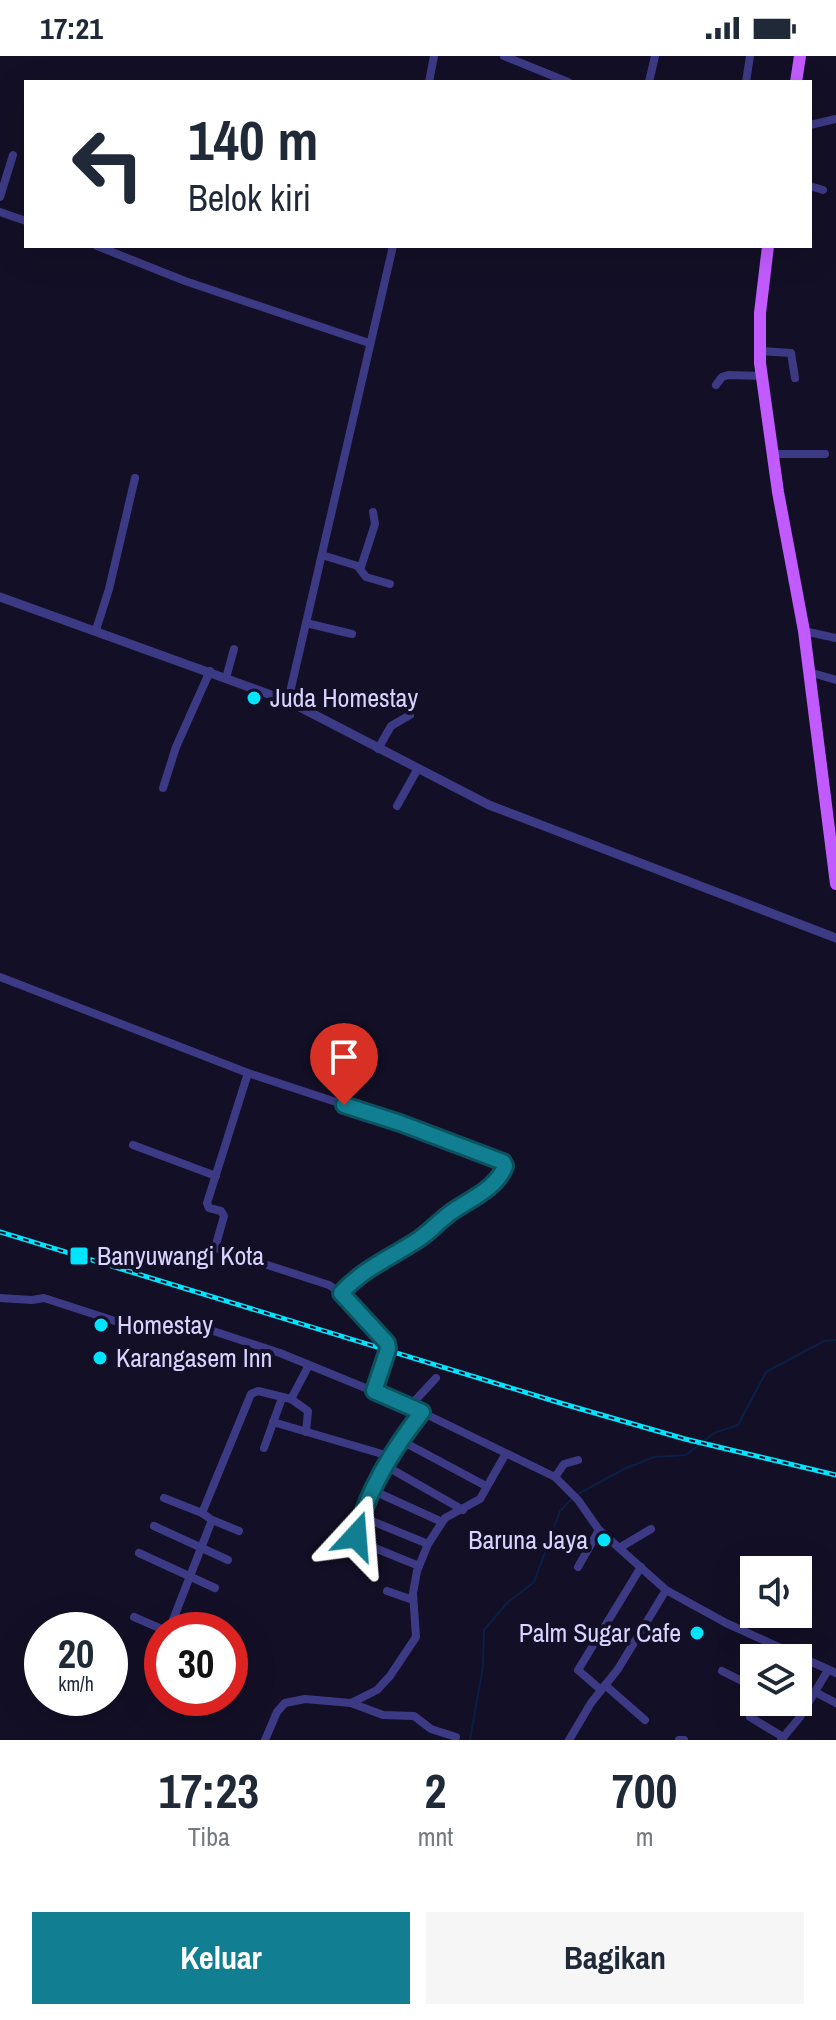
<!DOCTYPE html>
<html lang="id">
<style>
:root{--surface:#fff;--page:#f6f6f7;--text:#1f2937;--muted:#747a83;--accent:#117e91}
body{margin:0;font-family:"Archivo Narrow",sans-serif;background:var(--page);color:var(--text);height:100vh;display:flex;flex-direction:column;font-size:30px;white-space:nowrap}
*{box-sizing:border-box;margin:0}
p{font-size:26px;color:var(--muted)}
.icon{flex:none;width:44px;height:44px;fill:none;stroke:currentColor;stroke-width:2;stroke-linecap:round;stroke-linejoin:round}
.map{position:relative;height:1684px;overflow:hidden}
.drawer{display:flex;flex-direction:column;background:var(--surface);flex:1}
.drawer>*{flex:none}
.top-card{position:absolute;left:24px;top:24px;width:788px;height:168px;border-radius:0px;box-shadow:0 8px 32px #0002;background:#fff;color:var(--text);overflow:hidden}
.controls{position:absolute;left:740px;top:1500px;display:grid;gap:16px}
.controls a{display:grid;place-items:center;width:72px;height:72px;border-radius:0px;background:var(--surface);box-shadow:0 8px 32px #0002;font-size:40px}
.speed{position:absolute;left:24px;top:1556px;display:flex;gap:16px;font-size:40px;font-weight:700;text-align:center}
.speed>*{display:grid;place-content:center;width:104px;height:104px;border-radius:50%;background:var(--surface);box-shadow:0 8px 32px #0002;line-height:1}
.speed small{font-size:20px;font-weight:400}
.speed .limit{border:12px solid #d22;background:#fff;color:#111}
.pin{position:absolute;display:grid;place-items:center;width:68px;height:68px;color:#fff;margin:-82px -34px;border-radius:50% 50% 50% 0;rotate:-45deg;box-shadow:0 0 8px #0007}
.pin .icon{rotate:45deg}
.me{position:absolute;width:88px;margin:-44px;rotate:19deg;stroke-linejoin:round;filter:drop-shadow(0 0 6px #0008)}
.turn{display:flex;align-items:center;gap:28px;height:168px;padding:0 32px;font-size:36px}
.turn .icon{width:104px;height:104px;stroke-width:2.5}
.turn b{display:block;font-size:56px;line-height:68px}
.eta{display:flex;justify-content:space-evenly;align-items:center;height:136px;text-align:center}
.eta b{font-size:48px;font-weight:700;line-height:56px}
.cta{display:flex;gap:16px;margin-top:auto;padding:16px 32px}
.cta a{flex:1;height:92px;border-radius:0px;background:var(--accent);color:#fff;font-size:32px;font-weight:700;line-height:92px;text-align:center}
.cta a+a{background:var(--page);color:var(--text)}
.status{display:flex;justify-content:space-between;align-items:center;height:56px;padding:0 40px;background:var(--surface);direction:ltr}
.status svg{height:22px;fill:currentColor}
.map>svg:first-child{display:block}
</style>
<div class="status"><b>17:21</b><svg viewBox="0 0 49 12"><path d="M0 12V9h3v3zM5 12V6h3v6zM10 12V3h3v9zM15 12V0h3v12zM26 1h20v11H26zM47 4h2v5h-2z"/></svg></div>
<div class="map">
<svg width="836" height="1684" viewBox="0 0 836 1684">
<rect width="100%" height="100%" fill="#130f26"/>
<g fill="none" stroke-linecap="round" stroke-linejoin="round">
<g stroke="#0a1f44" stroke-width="2">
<polyline points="578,1438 624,1413 654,1401 686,1399 714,1377 738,1369 766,1316 824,1285 836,1284"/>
<polyline points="470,1684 483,1610 484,1574 507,1547 534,1526 560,1455 573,1442"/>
</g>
<g stroke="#3d3a85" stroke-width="8">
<polyline points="504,0 568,26"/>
<polyline points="429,26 434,0"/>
<polyline points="649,26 655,0"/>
<polyline points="746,26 750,0"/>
<polyline points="810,69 836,63"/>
<polyline points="810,130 823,134"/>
<polyline points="0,141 13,99"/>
<polyline points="0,156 26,165"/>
<polyline points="97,190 185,225 369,287"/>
<polyline points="760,295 791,297 795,322"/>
<polyline points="716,329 722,321 728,319 762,320"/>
<polyline points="773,398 825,398"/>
<polyline points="322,499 361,511 375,468 373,456"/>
<polyline points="359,512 366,521 390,528"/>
<polyline points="306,567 352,578"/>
<polyline points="96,574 109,533 135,422"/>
<polyline points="804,575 836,582"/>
<polyline points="809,616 836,624"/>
<polyline points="226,622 234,593"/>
<polyline points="288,645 393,190"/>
<polyline points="378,693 391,670 410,659"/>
<polyline points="163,732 176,691 210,615"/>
<polyline points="397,750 417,714"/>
<polyline points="0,921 248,1017 400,1067 504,1107 502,1117 480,1139 452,1156 422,1181 364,1215 341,1237"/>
<polyline points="248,1017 207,1147 209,1152 221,1155 224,1160 215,1192 329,1229 341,1237 387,1287 388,1293 374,1335"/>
<polyline points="133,1089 216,1120"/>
<polyline points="0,1242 32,1244 44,1242 118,1266 189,1267 280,1297 407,1349 555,1421 578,1444 599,1474 666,1534 726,1567 836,1617"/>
<polyline points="291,1343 308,1355 306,1376"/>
<polyline points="410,1350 436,1322"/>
<polyline points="273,1366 389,1400"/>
<polyline points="400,1384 486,1430"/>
<polyline points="264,1392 282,1342"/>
<polyline points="386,1410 463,1454"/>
<polyline points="555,1421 564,1408 578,1404"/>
<polyline points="374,1435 442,1466"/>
<polyline points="164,1442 202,1457 212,1464 169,1574"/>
<polyline points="202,1457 251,1338 258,1335 291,1343 309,1309"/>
<polyline points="362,1461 428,1488"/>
<polyline points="212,1464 239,1475"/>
<polyline points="154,1470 228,1504"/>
<polyline points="619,1492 651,1473"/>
<polyline points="139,1497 215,1532"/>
<path d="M419 1510 365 1488 356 1480C368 1434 393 1393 422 1356"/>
<polyline points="578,1511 599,1474"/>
<polyline points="387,1535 413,1544"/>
<polyline points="134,1561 164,1574"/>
<polyline points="722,1615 754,1631"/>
<polyline points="605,1629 645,1664"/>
<polyline points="601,1634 578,1614 641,1511"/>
<polyline points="815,1636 836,1647"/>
<polyline points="783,1646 803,1656"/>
<polyline points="351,1647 383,1659 414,1660 431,1673 456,1681"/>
<polyline points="750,1661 783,1681"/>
<polyline points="265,1684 277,1656 285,1647 305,1643 351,1647 377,1634 390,1620 416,1581 413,1537 417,1515 428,1488 445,1462 480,1443 505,1399"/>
<polyline points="569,1684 591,1647 618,1613 666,1534"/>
<polyline points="679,1684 684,1684"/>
<polyline points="781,1684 800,1661 828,1614"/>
</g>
<polyline stroke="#3d3a85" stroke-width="9" points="0,541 288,645 489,749 836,882"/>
<g stroke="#c25bff" stroke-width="12">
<polyline points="796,26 800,0"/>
<polyline points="768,190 760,257 760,307 778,436 804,575 836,828"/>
</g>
<defs>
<polyline id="rail" points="0,1176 567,1349 685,1383 836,1419"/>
</defs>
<use href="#rail" stroke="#00e5ff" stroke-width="5"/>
<use href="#rail" stroke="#130f26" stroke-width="2" stroke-dasharray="6" stroke-linecap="butt"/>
</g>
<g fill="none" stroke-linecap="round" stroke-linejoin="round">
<defs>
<path id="route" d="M344 1049 400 1067 503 1106 505 1110C498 1131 471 1143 453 1155 441 1163 431 1175 419 1183 392 1201 364 1212 341 1237L387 1287 388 1293 374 1335 422 1356C393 1393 367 1434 356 1480"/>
</defs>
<use href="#route" stroke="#0b525e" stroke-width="20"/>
<use href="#route" stroke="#117e91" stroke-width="14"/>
</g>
<g fill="#00e5ff" stroke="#130f26" stroke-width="3">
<circle cx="254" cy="642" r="8"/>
<rect x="69" y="1190" width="20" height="20" rx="4"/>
<circle cx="101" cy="1269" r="8"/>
<circle cx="100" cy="1302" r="8"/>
<circle cx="604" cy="1484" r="8"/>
<circle cx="697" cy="1577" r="8"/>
</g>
<g text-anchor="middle" stroke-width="8" stroke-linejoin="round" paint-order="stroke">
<g font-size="26" fill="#d9d4ff" stroke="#130f26" text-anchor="start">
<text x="270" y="651">Juda Homestay</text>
<text x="97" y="1209">Banyuwangi Kota</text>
<text x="117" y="1278">Homestay</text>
<text x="116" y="1311">Karangasem Inn</text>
<text x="588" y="1493" text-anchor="end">Baruna Jaya</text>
<text x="681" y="1586" text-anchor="end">Palm Sugar Cafe</text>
</g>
</g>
</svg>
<div class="controls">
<a><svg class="icon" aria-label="sound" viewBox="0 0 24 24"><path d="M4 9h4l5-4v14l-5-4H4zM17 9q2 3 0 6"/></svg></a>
<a><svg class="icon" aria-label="layers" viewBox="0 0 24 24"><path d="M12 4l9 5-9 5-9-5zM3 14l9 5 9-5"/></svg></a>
</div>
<div class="speed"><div>20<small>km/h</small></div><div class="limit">30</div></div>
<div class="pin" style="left:344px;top:1049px;background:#d93025"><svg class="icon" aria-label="arrive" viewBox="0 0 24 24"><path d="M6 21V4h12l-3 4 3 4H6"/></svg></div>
<svg class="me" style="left:356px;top:1480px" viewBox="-20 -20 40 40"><path d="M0-17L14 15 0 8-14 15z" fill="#117e91" stroke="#fff" stroke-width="4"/></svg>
<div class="top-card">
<div class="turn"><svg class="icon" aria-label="left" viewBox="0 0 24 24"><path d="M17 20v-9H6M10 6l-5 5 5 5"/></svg><div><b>140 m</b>Belok kiri</div></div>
</div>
</div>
<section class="drawer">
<div class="eta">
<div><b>17:23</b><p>Tiba</p></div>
<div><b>2</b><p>mnt</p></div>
<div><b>700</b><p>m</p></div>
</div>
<div class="cta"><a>Keluar</a><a>Bagikan</a></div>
</section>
